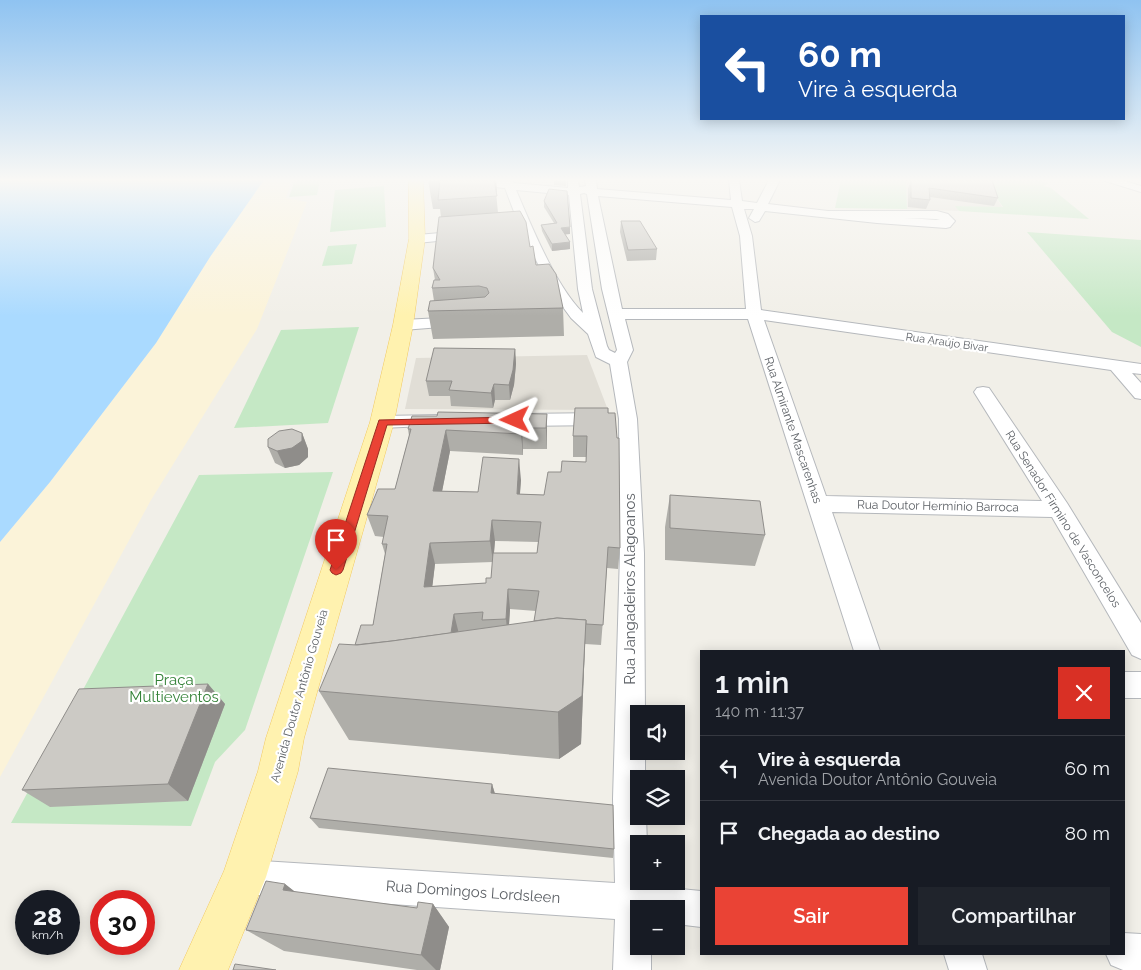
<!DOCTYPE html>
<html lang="pt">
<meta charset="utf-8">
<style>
:root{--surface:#171b24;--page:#20242c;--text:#f1f3f6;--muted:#9ea1a6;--line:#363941;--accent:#ea4335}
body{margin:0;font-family:Raleway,sans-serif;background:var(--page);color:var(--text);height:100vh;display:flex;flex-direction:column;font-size:19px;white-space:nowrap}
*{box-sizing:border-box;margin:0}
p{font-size:16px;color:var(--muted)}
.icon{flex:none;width:28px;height:28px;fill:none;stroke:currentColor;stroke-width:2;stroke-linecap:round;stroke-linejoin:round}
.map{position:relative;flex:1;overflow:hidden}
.sheet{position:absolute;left:700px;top:650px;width:425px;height:305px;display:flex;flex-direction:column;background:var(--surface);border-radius:0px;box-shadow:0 2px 12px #0003}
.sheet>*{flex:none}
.guide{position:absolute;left:700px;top:15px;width:425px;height:105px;border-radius:0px;box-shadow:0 2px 12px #0003;background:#1a4fa0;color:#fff;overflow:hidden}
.controls{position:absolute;left:630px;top:705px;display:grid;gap:10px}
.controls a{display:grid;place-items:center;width:55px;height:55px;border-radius:0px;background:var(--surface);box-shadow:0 2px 12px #0003;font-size:25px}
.speed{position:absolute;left:15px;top:890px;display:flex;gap:10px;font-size:25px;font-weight:700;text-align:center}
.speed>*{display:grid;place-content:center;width:65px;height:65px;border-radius:50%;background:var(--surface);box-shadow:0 2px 12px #0003;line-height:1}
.speed small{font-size:12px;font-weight:400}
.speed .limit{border:8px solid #d22;background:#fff;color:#111}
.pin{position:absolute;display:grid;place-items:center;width:42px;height:42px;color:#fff;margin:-51px -21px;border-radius:50% 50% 50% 0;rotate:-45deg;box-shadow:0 0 5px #0007}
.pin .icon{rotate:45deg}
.me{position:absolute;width:55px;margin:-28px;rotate:269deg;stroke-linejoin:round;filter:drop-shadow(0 0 4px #0008)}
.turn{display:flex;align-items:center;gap:18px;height:105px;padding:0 15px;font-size:22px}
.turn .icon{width:65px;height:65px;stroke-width:2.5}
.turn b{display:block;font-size:35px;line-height:42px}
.round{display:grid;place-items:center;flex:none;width:52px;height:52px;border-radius:0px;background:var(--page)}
.headline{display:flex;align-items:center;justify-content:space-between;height:85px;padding:0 15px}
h1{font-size:30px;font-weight:600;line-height:38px}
.button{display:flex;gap:10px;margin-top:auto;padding:10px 15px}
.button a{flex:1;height:58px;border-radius:0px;background:var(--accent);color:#fff;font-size:20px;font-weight:600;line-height:58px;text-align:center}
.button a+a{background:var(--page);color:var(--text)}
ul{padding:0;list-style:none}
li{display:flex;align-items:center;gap:15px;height:65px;padding:0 15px;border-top:1px solid var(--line)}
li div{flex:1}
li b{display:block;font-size:19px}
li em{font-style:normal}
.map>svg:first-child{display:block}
</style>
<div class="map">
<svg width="1141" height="970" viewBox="0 0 1141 970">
<rect width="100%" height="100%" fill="#f1efe8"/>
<g fill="#e1ded6">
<polygon points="906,180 958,180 987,184 1003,208 956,206 959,211 907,209"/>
<polygon points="587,355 608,410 405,409 416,358"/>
</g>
<g fill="#c5e8c5">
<polygon points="295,180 320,180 317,195 289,197"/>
<polygon points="841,180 906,180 907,209 835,208"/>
<polygon points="958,180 1038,180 1048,183 1044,186 1051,188 1089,219 959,211 955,206 1003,207 987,184"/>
<polygon points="384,186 386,227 330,232 335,190"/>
<polygon points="1027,232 1141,240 1141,347 1112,332"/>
<polygon points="357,244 352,264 322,266 328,246"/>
<polygon points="359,327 328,423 234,428 281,330"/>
<polygon points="333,472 245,730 215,762 191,826 11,823 199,475"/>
</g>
<polygon fill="#fbf3d9" points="264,180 292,180 286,198 307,202 257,329 151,500 0,777 0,542 50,482 156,343 210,257"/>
<polygon fill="#aadaff" points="0,180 264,180 210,257 156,343 50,482 0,542"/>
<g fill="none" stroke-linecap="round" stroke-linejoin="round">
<defs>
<g id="minor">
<path d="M447 180H513L514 183 568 188V180H578L579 187 586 186 585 180H596L597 189 731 200 729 180H739L742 201 757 203 769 180H780L768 204 828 211H937L948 214 955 221 950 227 946 228 877 223 765 211 759 221 755 222 749 218 754 209H744L752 236 761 310 1141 364V374L1132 373 1141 383V399L1135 398 1111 370 764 320 826 496 1042 501 974 392 977 388 983 387 989 388 1067 503 1141 623V659L1132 655 1052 517 832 512 880 651H854L748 319H625L633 350 627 362 637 419 644 553 645 714H639V751H645V779H639V816H646L647 844H639V881H650V886L701 891V927L676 924V909H639V946H651V970H613L615 919 244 894 232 889 227 877 232 865 244 860 615 883 613 799 620 553 619 419 610 364 596 357 588 334 571 318 552 292 521 230 505 188 452 183ZM516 190 569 195 578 289 583 313C555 285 532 227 516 190ZM584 193 587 194 602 289 617 350 615 353 609 350 607 346 592 289 580 194ZM598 196 732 207 740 236 746 309H622ZM904 218 936 219 940 220Z"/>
<polygon points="1102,180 1121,180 1141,186 1141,192"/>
<polygon points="464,231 470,235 468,238 417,243 411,239 417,235"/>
<polygon points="460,317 466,319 468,322 466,325 403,330 397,328 395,325 397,322 403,320"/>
<polygon points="603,413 610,415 612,419 610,423 603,425 519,426 512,424 509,420 512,416 519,414"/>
<polygon points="438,415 445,417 448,421 445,425 382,428 375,426 372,422 375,418 382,416"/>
<rect x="1124" y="672" width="17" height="26"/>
<polygon points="1124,933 1141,934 1141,970 1123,970 1111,965 1106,954 1124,954"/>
<polygon points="944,954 982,954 987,970 949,970"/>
</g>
<polygon id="major" points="409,180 423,180 425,239 413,325 394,422 304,738 298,771 266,877 228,970 179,970 224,871 258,771 266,738 370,422 393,325 409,239"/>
</defs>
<use href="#minor" stroke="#b5b8bc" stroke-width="2"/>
<use href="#major" stroke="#f2c960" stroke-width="1"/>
<use href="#minor" fill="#fff" fill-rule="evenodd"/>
<use href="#major" fill="#fff2af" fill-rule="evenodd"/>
</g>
<g fill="#afaea9" fill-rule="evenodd">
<polygon points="428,180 496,180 497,192 496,192 498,213 530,247 536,265 563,308 564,336 433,339 428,311 434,301 432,288 435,280 433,268 441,217 440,209 433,209"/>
<polygon points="554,180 566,180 566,186 554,185"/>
<polygon points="910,180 992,180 998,198 994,206 930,197 930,200 926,209 908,207 908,188 910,184"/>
<polygon points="544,201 570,234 565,234 570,242 570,249 552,251 542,231 541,225 554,223 544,207"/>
<polygon points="621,221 657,249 656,260 627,261 620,232"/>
<polygon points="515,349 516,364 514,385 510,400 495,400 493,408 451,406 450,396 429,396 426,381"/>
<path d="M608 408 620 548 618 569 607 568 601 645 585 644 581 744 559 759 349 740 319 691 355 645 373 625 385 554 382 544 384 537 375 536 367 515 395 489 409 436 408 429 437 416 547 414V449H523V455L450 451 442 491 478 492 521 480 520 494 544 495 561 472 586 462V457H573V436ZM495 541 538 542 537 553H494ZM493 562 491 578 486 583 432 586 435 564ZM510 609 536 611 534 622 509 625Z"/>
<polygon points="302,433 308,449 308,457 299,465 285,468 275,463 268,447"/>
<polygon points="670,495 765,535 755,566 665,560 665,527"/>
<polygon points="208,684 225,704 188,801 50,807 22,790"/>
<polygon points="492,784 495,794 614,849 613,858 319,828 310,818"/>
<polygon points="285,884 295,892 417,908 433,904 449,927 440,970 417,970 284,951 246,930"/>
</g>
<g fill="#8f8d8a">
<polygon points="491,180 496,180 497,192 492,192"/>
<polygon points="570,227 570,234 561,235 561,228"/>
<polygon points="570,242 570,249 552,251 552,244"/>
<polygon points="515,349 516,364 514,385 510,400 509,385"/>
<polygon points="494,384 495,400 493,408 491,393"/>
<polygon points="547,414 547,449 546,428"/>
<polygon points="522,428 523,449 523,455 521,434"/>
<polygon points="446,430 450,451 438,512 433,491"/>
<polygon points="302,433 308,449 308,457 299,465 285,468 277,451"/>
<polygon points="519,459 521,480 518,515 517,494"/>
<polygon points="492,520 495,541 493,562 490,541"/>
<polygon points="430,543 435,564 430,607 424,587"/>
<polygon points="508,589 510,609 508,639 506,619"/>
<polygon points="454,614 459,634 449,647"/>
<polygon points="586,620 581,744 559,759 558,712"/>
<polygon points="208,684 225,704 188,801 168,784"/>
<polygon points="492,784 495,794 491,793"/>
<polygon points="285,884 317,909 283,890"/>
<polygon points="433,904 449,927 440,970 436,970 421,955"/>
</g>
<g fill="#cccac5" stroke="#8f8d8a" fill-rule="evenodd">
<polygon points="440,180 494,180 497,196 438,200"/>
<polygon points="911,180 992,180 998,198 929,188 930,200 911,198"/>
<polygon points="549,189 567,191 570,227 561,228 570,242 552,244 541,225 557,223 544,201"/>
<polygon points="520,211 526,222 530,247 533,246 536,265 549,264 556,274 563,308 428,311 430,301 485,297 489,293 487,288 479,286 432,288 434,280 440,280 433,268 439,217"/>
<polygon points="621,221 640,221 657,249 628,250"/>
<polygon points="434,348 515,349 513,370 509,385 494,384 491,393 449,390 452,381 426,381"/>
<path d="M575 408H608V413H615L617 438H619L620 548 608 547 603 625 586 624V620L557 618 534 621 539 591 508 589 506 619 482 620 483 612 454 614 451 633 392 641 355 645 361 625H373L387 544H382L388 516 367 515 378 489H395L411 429H408L412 416H437L438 412 547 414 546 428H522L521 434 446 430 433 491 478 492 483 457 519 459 517 494 544 495 548 472H561L562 461 586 462 587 436H573ZM492 520 541 522 537 553H493L491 578H486V583L424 587 430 543 490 541Z"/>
<polygon points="292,429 302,433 302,441 292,448 277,451 268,447 268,439 279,431"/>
<polygon points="670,495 760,501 765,535 670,528"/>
<polygon points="557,618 586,620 582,696 558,712 319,691 339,644 357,645 392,641"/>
<polygon points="208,684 168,784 22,790 79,689"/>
<polygon points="328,768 492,784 491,793 613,805 614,849 310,818"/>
<polygon points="266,881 285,884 283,890 417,908 418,902 433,904 421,955 246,930"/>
<polygon points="235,964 276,970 233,970"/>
</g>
<linearGradient id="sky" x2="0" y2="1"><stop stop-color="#8fc3f1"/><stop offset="0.57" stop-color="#f9f8f5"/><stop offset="1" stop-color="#f9f8f5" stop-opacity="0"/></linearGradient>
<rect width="1141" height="316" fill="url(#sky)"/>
<polygon fill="#ea4335" stroke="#982c22" points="515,417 520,420 518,423 387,425 343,570 341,573 336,575 332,573 330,570 379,420"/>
<g text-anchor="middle" stroke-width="4.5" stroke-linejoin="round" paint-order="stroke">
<g font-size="11" fill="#5f6368" stroke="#fff">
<text transform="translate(947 342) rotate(8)" y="4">Rua Araújo Bivar</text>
</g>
<g font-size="12" fill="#5f6368" stroke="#fff">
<text transform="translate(793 430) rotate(71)" y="4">Rua Almirante Mascarenhas</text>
<text transform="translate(938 506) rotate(1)" y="4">Rua Doutor Hermínio Barroca</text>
<text transform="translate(1063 519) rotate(58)" y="4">Rua Senador Firmino de Vasconcelos</text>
<text transform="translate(299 696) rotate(-74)" y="4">Avenida Doutor Antônio Gouveia</text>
</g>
<g font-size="15" fill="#5f6368" stroke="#fff">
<text transform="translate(630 589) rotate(-90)" y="5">Rua Jangadeiros Alagoanos</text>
<text transform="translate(473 892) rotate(4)" y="5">Rua Domingos Lordsleen</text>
</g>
<g font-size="15" fill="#348238" stroke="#fff">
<text x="174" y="685">Praça<tspan x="174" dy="17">Multieventos</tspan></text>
</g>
</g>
</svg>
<div class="controls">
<a><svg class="icon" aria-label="sound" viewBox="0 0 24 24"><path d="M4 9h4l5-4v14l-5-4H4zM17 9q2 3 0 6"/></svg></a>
<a><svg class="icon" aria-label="layers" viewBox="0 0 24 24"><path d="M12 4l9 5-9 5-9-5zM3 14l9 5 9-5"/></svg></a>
<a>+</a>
<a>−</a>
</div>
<div class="speed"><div>28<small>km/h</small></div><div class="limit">30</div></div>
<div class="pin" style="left:336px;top:570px;background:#d93025"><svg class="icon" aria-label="arrive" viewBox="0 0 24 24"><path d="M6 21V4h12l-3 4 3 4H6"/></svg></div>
<svg class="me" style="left:515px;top:420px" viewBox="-20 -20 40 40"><path d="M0-17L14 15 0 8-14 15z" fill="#ea4335" stroke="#fff" stroke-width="4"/></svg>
<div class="guide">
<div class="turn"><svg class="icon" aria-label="left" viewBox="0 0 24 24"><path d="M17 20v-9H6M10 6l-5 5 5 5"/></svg><div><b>60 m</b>Vire à esquerda</div></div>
</div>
<section class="sheet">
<div class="headline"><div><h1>1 min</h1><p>140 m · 11:37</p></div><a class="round" style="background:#d93025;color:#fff"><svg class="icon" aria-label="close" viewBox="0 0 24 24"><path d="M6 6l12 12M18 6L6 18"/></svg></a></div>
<ul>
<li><svg class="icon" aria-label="left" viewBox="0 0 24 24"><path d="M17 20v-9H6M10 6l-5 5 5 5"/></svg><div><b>Vire à esquerda</b><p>Avenida Doutor Antônio Gouveia</p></div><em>60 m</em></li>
<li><svg class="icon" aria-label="arrive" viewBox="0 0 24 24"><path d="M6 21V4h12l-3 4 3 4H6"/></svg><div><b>Chegada ao destino</b></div><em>80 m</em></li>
</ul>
<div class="button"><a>Sair</a><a>Compartilhar</a></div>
</section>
</div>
